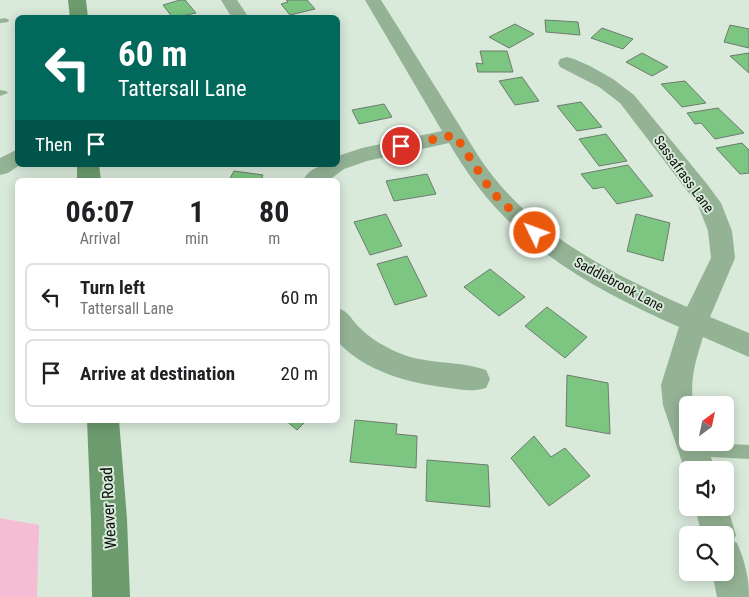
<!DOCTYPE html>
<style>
:root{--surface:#fff;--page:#f6f6f6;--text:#202124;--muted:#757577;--line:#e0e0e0}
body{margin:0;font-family:"Roboto Condensed",sans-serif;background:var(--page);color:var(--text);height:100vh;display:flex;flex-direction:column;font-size:19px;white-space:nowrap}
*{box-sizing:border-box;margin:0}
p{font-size:16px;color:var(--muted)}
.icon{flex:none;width:28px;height:28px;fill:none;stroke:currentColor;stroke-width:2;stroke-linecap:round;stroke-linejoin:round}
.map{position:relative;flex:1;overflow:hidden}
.side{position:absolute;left:15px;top:178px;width:325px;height:245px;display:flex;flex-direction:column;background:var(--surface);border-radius:8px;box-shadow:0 2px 12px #0003}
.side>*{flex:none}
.top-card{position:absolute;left:15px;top:15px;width:325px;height:152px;border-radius:8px;box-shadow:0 2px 12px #0003;background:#00695c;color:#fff;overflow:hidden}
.needle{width:32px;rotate:33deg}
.controls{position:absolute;left:679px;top:396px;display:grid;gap:10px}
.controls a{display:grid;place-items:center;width:55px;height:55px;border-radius:8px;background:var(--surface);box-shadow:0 2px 12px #0003;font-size:25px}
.pin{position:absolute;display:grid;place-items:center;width:42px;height:42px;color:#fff;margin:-21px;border:2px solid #fff;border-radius:50%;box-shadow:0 1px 5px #0007}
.me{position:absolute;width:55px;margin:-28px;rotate:312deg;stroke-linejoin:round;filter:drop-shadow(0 0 4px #0008)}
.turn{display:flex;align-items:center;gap:18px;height:105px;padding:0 20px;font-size:22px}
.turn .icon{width:65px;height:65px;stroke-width:2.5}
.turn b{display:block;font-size:35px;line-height:42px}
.then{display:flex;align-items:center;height:48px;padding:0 20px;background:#0003;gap:10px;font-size:19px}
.eta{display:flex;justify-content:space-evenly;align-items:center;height:85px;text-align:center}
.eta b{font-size:30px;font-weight:700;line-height:35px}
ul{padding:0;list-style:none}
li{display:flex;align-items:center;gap:15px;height:68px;margin:0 10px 8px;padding:0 10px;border:2px solid var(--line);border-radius:8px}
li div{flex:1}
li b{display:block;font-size:19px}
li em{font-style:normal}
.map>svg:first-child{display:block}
</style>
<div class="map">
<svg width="749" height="597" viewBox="0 0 749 597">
<rect width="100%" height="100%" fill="#d9e9da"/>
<polygon fill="#f4bdd4" points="0,518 39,525 37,597 0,597"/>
<g fill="#7dc682" stroke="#6d7b6e">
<polygon points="180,0 185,0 196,13 173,18 163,5"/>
<polygon points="286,0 307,0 315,9 290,15 281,4 288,2"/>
<polygon points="545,20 578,22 580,35 546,32"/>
<polygon points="515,24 534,34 509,48 489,37"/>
<polygon points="730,25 749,29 749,48 724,42"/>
<polygon points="602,28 633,39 623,49 591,38"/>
<polygon points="480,51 507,51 513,72 478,72 476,63 483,64"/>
<polygon points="642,53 668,67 652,76 626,62"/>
<polygon points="749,53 749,73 730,56"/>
<polygon points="522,77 539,101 515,105 499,81"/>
<polygon points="685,81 706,103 682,107 661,84"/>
<polygon points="581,102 602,127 577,131 557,106"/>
<polygon points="384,104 392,117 359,124 352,110"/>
<polygon points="718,108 744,133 715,139 701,123 695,124 687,113"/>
<polygon points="606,134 627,161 599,166 579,139"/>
<polygon points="742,143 749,150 749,173 740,174 716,148"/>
<polygon points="628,165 653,196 617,204 604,187 593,189 581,174"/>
<polygon points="234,171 263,175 261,180 229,180"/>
<polygon points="427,174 436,194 394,201 386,181"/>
<polygon points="386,214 402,246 370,255 354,222"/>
<polygon points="636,214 670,223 663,261 627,251"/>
<polygon points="407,256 427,296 395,305 377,264"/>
<polygon points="490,269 525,297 499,316 464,287"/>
<polygon points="547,307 587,337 565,358 525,326"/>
<polygon points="567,375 608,383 610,434 566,426"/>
<polygon points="285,420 307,420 297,430"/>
<polygon points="355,420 397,424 396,434 417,436 416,468 350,462"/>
<polygon points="534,436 551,457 565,448 590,476 549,506 511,458"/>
<polygon points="427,460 488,465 490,507 426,501"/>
</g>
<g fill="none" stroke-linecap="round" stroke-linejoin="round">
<g fill="#94b395" fill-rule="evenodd">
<polygon points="5,18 9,20 8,22 0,23 0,19"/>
<polygon points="0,90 6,91 8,93 0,96"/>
<polygon points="691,442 749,445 749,459 692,456 687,454 685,449 687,444"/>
</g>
<g fill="#94b395" fill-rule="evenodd">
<polygon points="221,0 237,0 249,18 232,18"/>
<path d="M365 0H381C406 40 431 80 456 120 470 142 483 166 501 186 551 243 619 277 687 307L711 258 708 231 698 205 620 103 599 87 560 67 558 63 560 59 567 57 574 59 590 66 613 79 634 95 707 184 721 203 732 231 735 258 710 317 749 333V357L703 337C695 363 690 378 693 405H688V442H706L715 470H688V480L663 405 661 385 679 327C580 283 504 239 449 143L367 161 344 169 329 180H303C311 166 323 165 338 165V156L362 148 442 131Z"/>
<polygon points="18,149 18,165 20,165 8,173 0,175 0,158"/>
<path d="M338 308C350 312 351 320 360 328 371 339 385 347 399 353 427 365 458 360 486 370L490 379 486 388C473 392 462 390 449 388 409 383 366 372 338 342Z"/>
<path d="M725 499 736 535 733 541 737 543C745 561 749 578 749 597H717L712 572H725V535H702L695 508H725Z"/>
</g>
<g fill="#6c9b6e" fill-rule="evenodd">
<polygon points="68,0 86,0 88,18 70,18"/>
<polygon points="77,165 99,165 101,180 77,180"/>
<polygon points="87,420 119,420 127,519 130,597 92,597 91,519"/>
</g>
</g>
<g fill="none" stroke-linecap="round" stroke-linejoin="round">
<polyline stroke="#ea580c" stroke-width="9" stroke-dasharray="0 16.2" points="401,146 455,135 492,192 535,233"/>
</g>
<g text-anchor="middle" stroke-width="4" stroke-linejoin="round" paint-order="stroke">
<g font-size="14" fill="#0d130d" stroke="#d9e9da">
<text transform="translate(684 174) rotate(54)" y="5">Sassafrass Lane</text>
<text transform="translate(619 284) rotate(28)" y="5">Saddlebrook Lane</text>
</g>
<g font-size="16" fill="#0d130d" stroke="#d9e9da">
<text transform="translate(108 508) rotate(-93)" y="6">Weaver Road</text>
</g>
</g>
</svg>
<div class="controls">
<a><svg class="needle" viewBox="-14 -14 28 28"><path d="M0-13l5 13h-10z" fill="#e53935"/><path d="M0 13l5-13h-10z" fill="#757577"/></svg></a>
<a><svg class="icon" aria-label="sound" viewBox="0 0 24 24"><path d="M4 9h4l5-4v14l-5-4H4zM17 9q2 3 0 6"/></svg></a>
<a><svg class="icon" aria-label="search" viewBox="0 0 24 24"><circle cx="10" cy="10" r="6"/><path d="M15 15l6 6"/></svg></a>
</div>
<div class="pin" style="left:401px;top:146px;background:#d93025"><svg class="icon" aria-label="arrive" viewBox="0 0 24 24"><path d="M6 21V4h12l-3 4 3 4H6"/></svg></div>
<svg class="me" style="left:535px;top:233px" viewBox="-20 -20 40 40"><circle r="17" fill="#ea580c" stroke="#fff" stroke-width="3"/><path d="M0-11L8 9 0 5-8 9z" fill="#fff"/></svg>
<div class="top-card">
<div class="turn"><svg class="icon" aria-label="left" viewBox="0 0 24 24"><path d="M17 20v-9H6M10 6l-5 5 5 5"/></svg><div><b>60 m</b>Tattersall Lane</div></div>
<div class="then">Then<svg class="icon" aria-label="arrive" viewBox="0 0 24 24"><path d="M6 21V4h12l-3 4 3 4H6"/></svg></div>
</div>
<section class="side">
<div class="eta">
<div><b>06:07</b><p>Arrival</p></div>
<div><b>1</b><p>min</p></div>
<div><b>80</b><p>m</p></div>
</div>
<ul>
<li><svg class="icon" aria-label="left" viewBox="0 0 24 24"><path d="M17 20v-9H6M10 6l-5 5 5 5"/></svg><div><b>Turn left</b><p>Tattersall Lane</p></div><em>60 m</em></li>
<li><svg class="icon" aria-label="arrive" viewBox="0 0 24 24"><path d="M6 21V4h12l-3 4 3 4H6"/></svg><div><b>Arrive at destination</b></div><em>20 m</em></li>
</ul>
</section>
</div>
